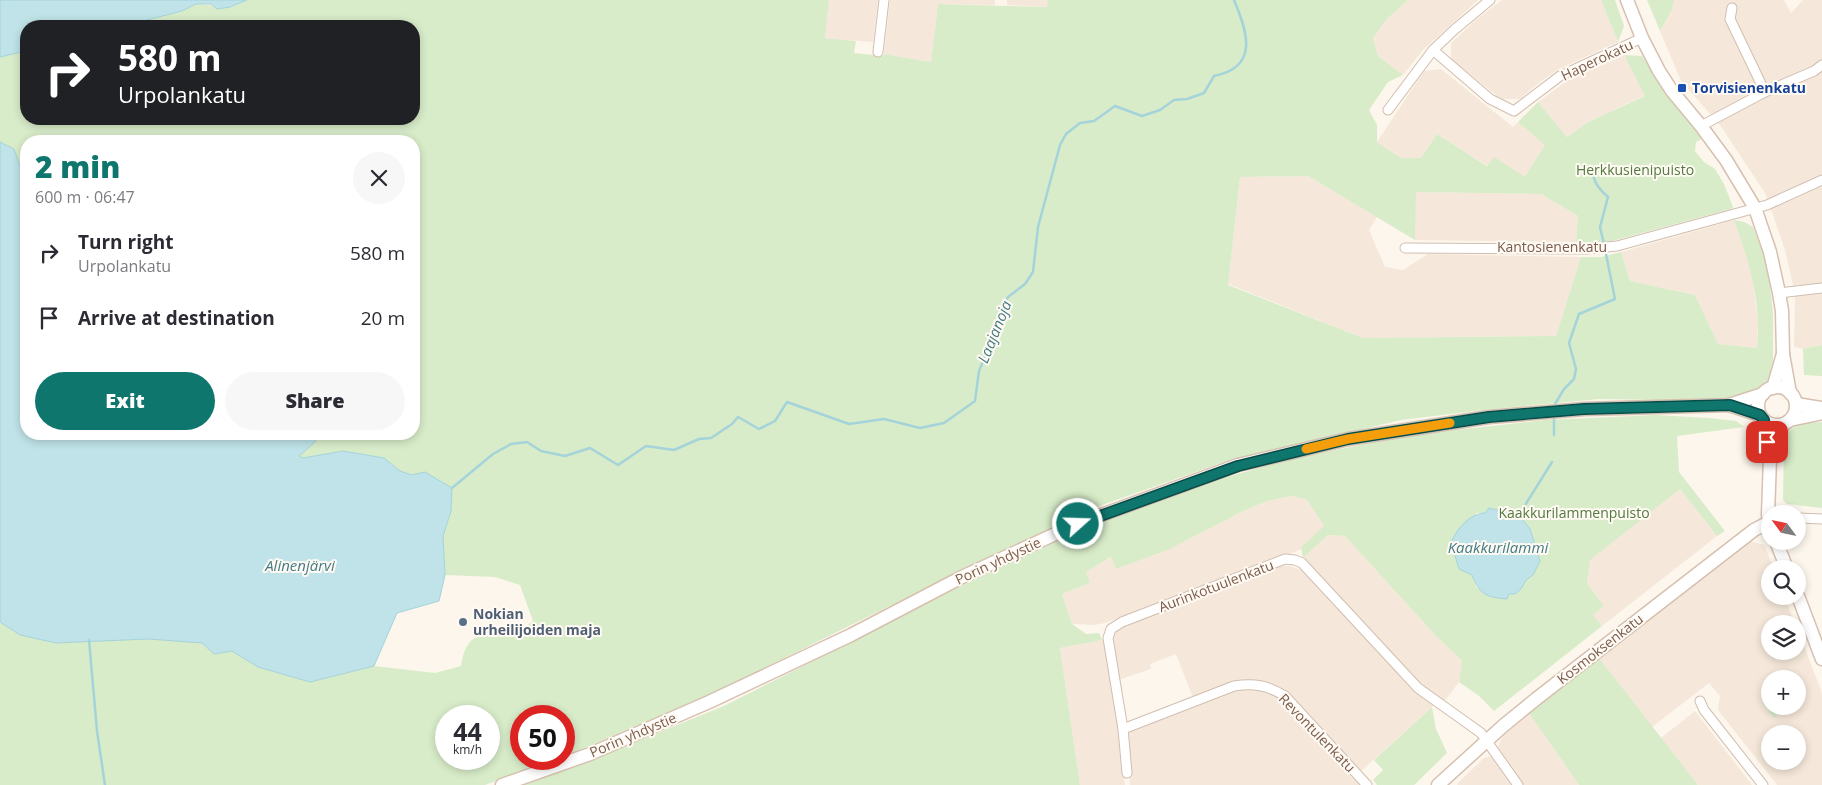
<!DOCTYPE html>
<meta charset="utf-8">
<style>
:root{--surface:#fff;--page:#f7f7f7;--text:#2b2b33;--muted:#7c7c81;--accent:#0f766e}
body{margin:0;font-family:"Open Sans",sans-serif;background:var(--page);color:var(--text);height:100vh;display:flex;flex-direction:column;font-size:19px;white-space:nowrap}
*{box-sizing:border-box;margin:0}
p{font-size:16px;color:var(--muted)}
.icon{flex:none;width:28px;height:28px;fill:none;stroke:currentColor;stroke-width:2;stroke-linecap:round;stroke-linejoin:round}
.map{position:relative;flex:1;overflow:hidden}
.side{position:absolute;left:20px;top:135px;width:400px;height:305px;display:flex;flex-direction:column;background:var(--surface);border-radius:20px;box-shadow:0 2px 8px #0003}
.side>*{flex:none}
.hud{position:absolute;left:20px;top:20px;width:400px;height:105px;border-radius:20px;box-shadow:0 2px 8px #0003;background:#202124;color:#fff;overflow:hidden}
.needle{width:32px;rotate:303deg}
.controls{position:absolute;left:1761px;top:505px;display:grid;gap:10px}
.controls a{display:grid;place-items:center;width:45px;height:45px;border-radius:50%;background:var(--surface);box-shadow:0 2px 8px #0003;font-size:25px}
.speed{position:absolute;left:435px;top:705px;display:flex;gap:10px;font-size:25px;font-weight:700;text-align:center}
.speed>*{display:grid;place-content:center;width:65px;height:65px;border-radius:50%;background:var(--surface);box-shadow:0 2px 8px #0003;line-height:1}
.speed small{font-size:12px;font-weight:400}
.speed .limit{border:8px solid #d22;background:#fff;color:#111}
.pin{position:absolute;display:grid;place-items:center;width:42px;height:42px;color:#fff;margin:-21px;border-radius:10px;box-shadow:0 2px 8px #0006}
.me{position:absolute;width:55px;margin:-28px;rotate:70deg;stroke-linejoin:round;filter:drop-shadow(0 0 4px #0008)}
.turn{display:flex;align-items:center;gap:18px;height:105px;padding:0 15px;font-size:22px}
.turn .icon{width:65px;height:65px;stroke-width:2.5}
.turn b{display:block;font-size:35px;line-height:42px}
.round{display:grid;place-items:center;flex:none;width:52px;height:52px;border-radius:26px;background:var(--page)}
.overview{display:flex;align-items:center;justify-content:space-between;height:85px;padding:0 15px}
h1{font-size:30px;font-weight:800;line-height:38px;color:var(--accent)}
.cta{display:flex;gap:10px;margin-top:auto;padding:10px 15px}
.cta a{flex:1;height:58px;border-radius:30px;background:var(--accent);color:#fff;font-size:20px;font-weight:800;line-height:58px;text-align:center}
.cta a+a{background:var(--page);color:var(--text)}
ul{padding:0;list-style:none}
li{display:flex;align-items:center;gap:15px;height:65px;padding:0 15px}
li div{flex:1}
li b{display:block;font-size:19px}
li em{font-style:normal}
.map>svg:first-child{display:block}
</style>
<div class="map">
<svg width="1822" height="785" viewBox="0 0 1822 785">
<rect width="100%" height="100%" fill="#fdf6ec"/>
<g fill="#f5e8da" fill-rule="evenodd">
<polygon points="829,0 878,0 873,42 825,38"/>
<polygon points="890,0 995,0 995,5 938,4 931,62 884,54"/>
<polygon points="1007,0 1048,0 1048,7 1007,5"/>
<polygon points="1408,0 1478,0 1423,50 1403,75 1378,56 1373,38 1388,18"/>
<polygon points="1502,0 1601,0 1618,42 1559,69 1541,81 1520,99 1501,99 1451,59 1451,43 1476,20"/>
<polygon points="1674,0 1784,0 1791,13 1803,0 1822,0 1822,345 1803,349 1794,347 1795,301 1793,285 1785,250 1774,218 1765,193 1720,125 1681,81 1660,31 1672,10"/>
<polygon points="1624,55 1646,95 1588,122 1567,137 1538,102 1567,81"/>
<polygon points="1441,69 1513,127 1518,122 1546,145 1525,178 1494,158 1488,166 1437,134 1421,158 1401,158 1377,142 1424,71"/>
<polygon points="1308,176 1377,217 1369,230 1385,267 1403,270 1428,254 1581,257 1556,336 1363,338 1228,284 1240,177"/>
<polygon points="1415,192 1541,194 1578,216 1576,242 1415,240"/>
<polygon points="1734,220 1745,250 1753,281 1758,321 1757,348 1718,344 1695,295 1630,281 1621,252"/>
<polygon points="1680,489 1717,536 1602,626 1593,615 1604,606 1587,583 1589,560"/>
<polygon points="1292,496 1307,500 1324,526 1300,550 1105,623 1094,625 1072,624 1062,594 1090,583 1085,572 1112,557 1116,569 1170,549 1241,512 1267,501"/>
<polygon points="1328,535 1345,536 1437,637 1462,661 1459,682 1444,702 1424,689 1303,558"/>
<path d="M1750 541 1764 545 1774 569H1770V596H1784L1795 624H1770V651H1798V630L1822 693V785H1777L1718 710 1720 696 1709 683 1652 727 1599 658ZM1770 679H1798V706H1770ZM1770 734H1798V761H1770Z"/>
<polygon points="1278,566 1290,566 1304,571 1409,685 1435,704 1360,772 1305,711 1285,691 1275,686 1250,680 1235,683 1193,698 1176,654 1150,664 1151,669 1118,680 1113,638 1117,629 1157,611"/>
<polygon points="1106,639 1125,785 1080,785 1060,648"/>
<polygon points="1246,687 1267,690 1285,700 1362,785 1130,785 1127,735 1130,729 1217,696"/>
<polygon points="1695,711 1752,785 1698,785 1661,738"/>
<polygon points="1529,713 1579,785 1521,785 1497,749 1502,737"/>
<polygon points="1493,756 1513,785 1458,785 1457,784 1484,758"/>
</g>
<g fill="#d8ecc9" fill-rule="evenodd">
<path d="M247 0H829L825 38 856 41 854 53 883 56 884 54 931 62 938 4 1047 7 1048 0H1408L1388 18 1373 38 1378 56 1403 75 1388 82 1369 110 1377 125V142L1401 158H1421L1437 134 1487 166 1494 157 1525 177 1545 145 1518 122 1538 102 1567 137 1588 122 1645 96 1624 55 1642 56 1664 91 1702 139 1696 142 1695 151 1704 162 1715 169 1724 184 1733 207 1731 209 1612 241 1593 244 1576 242 1578 216 1541 194 1416 192 1415 240 1308 176 1240 177 1228 285 1363 338 1556 336 1581 257H1601L1621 252 1630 281 1695 295 1718 344 1757 348C1762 304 1749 261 1734 220L1744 222 1753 227 1765 259 1770 286 1773 313V374L1767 385 1753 393 1736 397 1662 400 1599 399 1483 410 1401 420 1224 462 1102 505 991 556 707 696 568 755 564 756V716H521V759H557L485 785H0V622L20 635 56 643 148 639 202 643 214 654 232 651 258 667 310 682 374 666 435 673 461 666C463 654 465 646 474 638L524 628 533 621 520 585 495 577 445 575 443 536 451 511 412 475 400 471 384 458 343 451 303 459 299 455 314 443 321 434H414V141H26V183L14 149 0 142V57L26 51V119H414V26H137L147 20 182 11 196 4 230 7ZM446 716H489V759H446Z"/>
<polygon points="1601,0 1615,0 1624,26 1618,42"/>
<polygon points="1647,0 1674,0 1672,10 1660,31"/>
<polygon points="1822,345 1822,376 1804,375 1803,349"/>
<path d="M1656 415 1709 418 1736 421 1744 427 1677 436 1679 472 1725 531 1717 536 1680 489 1590 560 1587 583 1604 606 1593 615 1602 626 1494 711 1479 696 1459 682 1462 661 1437 637 1345 536 1328 535 1303 558 1301 547 1324 526 1307 500 1292 496 1267 501 1241 512 1170 549 1116 569 1111 557 1086 572 1090 583 1062 594 1072 624 1086 634 1099 633 1102 640 1060 648 1080 785H523L613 751 724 706 1015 559 1129 511 1206 483 1291 459 1410 435 1546 420ZM1477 513H1485L1530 529 1540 561C1534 572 1526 579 1521 589L1509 594 1477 588 1472 575 1471 519Z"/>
<polygon points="1822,422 1822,508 1787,504 1783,500 1784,440 1789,431 1796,426 1808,423"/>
<polygon points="1599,658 1698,785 1579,785 1529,713"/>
<polygon points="1770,698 1770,706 1790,706 1774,718 1763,704"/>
<polygon points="1432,707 1436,729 1447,753 1414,785 1377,785 1373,780 1383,770 1374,760"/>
</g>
<g fill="#bfe3e8" stroke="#a5d3da">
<polygon points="0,0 247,0 230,7 217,9 211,4 196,4 182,11 147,20 137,26 26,26 26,51 0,57"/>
<polygon points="0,142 14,149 26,183 26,434 321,434 314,443 299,456 303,458 343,451 384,458 400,471 412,475 425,472 452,488 451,511 443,536 445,575 439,601 397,613 374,666 310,682 258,667 232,651 214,654 202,643 148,639 56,643 20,635 0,622"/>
<path d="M1489 508 1519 515 1530 529 1540 561 1533 575 1526 580 1521 589 1515 594H1509L1507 599C1486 597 1480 595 1472 575L1459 569 1451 542C1458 528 1469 514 1485 513Z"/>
</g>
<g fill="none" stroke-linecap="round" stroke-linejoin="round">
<g stroke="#a5d3da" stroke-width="2.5">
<path d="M1593 168C1592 181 1599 189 1608 197L1600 227 1604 244"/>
<polyline points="1555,404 1564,389 1574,379 1576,369 1569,343 1579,314 1615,299 1605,249"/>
<polyline points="1554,435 1554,419"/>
<path d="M452 488 493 454 511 444 527 442 541 451 565 456 590 448 618 465 646 446 674 450 699 439 711 438 732 424 738 417 759 429 775 421 787 402 849 424 884 419 920 428 944 423 975 401 979 371 986 354 999 332 1002 309 1008 297 1025 284 1033 272 1038 227 1060 145 1066 134 1080 123 1094 121 1115 106 1142 116 1160 110 1174 100 1187 99 1204 93 1214 76C1260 67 1247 31 1234 0"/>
<polyline points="1519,515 1552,462"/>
<polyline points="89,640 97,731 105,785"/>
</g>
<defs>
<g id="street">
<polyline points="1732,8 1730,19 1765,92"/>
<polyline points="1433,50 1490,99 1514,111 1560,76 1642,38"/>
<polyline points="878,52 884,0"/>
<polyline points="1388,110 1433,50 1454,30 1490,0"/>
<polyline points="1701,126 1765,92 1814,71 1822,65"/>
<polyline points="1405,248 1587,249 1617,246 1767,205 1822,180"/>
<polyline points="1779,293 1822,288"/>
<polyline points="1798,518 1822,519"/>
<polyline points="1700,701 1704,710 1763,785"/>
<path d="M1123 729 1234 686C1254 683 1267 685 1285 696L1367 785"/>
<polyline points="1127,773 1123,729 1108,638 1111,629 1122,622 1285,559 1295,560 1302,563 1418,688 1481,733 1518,785"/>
</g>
<g id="secondary">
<polyline points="1627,0 1642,38 1659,71 1672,91 1701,126 1726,160 1755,208 1770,252 1779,293 1782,311 1783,354 1790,393"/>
<circle cx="1777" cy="406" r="19"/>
<polyline points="1773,388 1783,354"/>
<polyline points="1796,404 1822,408"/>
<polyline points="1729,405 1760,415"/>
<polyline points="1764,420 1770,458 1768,515 1770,525"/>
<polyline points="1790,420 1822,413"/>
<polyline points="1770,452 1783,425"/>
<polyline points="1776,541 1787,569"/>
<polyline points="1798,596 1822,659"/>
<polyline points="502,785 590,754 709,702 851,635 962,577 1077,524 1238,465 1348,439 1489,417 1584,409 1729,405 1763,394"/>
<polyline points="1438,785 1503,726 1536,699 1754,530 1769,522"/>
</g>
</defs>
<use href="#street" stroke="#d1beb0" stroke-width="11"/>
<use href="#secondary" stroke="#d6c0b0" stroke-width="15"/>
<use href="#street" stroke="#fff" stroke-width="9"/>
<use href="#secondary" stroke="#fff" stroke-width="12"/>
</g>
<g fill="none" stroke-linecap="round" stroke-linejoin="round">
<defs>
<polyline id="route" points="1078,524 1238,466 1348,439 1489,417 1584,409 1730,405 1760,415 1764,420 1767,442"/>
</defs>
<use href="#route" stroke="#0a4d48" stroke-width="12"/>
<use href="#route" stroke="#0f766e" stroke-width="9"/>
<polyline stroke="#f59e0b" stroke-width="9" points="1306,449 1348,439 1450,423"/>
</g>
<rect fill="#1a4fb4" stroke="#fffaf3" stroke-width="2" x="1677" y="83" width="10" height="10" rx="2.5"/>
<circle fill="#5c6f8a" stroke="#fffaf3" stroke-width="2" cx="463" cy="622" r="5"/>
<g text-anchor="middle" stroke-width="4" stroke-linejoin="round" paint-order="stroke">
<g font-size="14" fill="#7a5c4d" stroke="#fffaf3">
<text transform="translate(1597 60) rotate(-25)" y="5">Haperokatu</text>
<text x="1552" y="252">Kantosienenkatu</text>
<text transform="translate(998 561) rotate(-25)" y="5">Porin yhdystie</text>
<text transform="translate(1216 586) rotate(-21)" y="5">Aurinkotuulenkatu</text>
<text transform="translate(1600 649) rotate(-38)" y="5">Kosmoksenkatu</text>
<text transform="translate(1317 733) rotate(46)" y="5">Revontulenkatu</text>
<text transform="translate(633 735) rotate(-23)" y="5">Porin yhdystie</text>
</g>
<g font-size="14" font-weight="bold" fill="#164399" stroke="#fffaf3" text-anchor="start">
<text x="1692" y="93">Torvisienenkatu</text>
</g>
<g font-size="14" fill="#537a41" stroke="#fffaf3">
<text x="1635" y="175">Herkkusienipuisto</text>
<text x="1574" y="518">Kaakkurilammenpuisto</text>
</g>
<g font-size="14" font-weight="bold" fill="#4e5e75" stroke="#fffaf3" text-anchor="start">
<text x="473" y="619">Nokian<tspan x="473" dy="16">urheilijoiden maja</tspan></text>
</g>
<g font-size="15" font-style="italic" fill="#437c86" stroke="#fffaf3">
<text transform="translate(995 332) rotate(-68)" y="5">Laajanoja</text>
<text x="1498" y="553">Kaakkurilammi</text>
<text x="300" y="571">Alinenjärvi</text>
</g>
</g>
</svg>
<div class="controls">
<a><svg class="needle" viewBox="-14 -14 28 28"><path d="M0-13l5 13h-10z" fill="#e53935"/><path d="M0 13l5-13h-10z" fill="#7c7c81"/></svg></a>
<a><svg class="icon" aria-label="search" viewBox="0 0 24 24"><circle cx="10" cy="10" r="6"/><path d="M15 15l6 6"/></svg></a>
<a><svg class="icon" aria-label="layers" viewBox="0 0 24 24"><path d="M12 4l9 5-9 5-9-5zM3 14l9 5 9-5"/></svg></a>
<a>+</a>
<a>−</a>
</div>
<div class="speed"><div>44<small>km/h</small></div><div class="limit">50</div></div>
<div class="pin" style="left:1767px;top:442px;background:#d93025"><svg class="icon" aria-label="arrive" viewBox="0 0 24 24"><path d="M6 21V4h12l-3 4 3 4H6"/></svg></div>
<svg class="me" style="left:1078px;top:524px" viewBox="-20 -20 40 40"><circle r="17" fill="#0f766e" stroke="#fff" stroke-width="3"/><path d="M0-11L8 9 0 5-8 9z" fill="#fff"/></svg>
<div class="hud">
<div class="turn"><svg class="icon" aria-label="right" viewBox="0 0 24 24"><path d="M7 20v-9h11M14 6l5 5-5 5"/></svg><div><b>580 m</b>Urpolankatu</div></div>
</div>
<section class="side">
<div class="overview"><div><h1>2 min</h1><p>600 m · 06:47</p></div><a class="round"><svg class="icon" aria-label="close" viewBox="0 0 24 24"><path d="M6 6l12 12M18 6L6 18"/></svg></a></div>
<ul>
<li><svg class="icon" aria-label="right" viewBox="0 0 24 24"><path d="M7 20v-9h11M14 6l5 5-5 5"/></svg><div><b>Turn right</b><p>Urpolankatu</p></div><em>580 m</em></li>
<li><svg class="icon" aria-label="arrive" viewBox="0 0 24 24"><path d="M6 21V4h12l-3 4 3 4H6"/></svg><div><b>Arrive at destination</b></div><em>20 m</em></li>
</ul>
<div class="cta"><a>Exit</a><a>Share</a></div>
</section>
</div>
